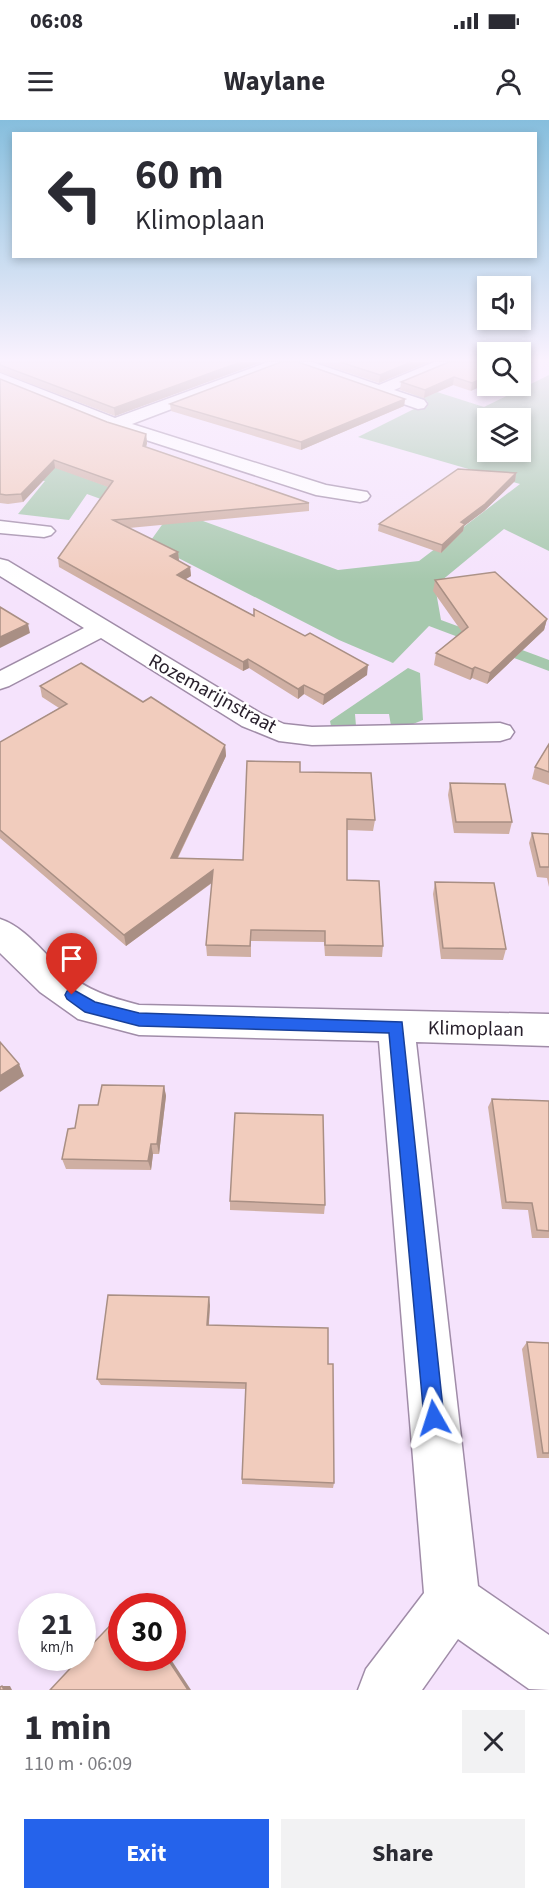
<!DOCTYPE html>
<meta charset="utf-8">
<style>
:root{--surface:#fff;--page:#f2f2f3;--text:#2b2b33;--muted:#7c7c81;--accent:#2563eb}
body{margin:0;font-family:"Source Sans 3",sans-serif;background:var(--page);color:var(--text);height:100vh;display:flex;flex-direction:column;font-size:22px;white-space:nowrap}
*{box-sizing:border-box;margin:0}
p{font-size:20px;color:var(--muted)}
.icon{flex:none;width:33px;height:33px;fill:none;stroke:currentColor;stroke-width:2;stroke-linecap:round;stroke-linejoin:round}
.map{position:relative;height:1570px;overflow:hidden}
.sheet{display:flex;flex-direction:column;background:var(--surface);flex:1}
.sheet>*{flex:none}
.banner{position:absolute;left:12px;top:12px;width:525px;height:126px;border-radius:0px;box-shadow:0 3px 9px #0003;background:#fff;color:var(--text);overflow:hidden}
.buttons{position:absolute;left:477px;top:156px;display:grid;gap:12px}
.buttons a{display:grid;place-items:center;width:54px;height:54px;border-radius:0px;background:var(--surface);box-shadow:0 3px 9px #0003;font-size:30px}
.speed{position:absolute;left:18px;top:1473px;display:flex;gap:12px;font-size:30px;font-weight:700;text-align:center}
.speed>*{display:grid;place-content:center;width:78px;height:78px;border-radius:50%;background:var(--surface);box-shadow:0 3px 9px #0003;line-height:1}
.speed small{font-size:15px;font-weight:400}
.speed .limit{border:9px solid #d22;background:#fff;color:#111}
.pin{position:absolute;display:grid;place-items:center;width:51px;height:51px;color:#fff;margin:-62px -26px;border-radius:50% 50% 50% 0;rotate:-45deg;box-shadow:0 0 6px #0007}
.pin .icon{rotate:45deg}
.me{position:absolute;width:66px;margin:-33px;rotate:354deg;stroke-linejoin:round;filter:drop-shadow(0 0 4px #0008)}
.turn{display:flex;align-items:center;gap:21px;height:126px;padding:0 24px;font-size:27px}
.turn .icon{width:78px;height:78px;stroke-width:2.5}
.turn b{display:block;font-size:42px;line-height:51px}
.round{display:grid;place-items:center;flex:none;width:63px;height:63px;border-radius:0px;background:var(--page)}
.head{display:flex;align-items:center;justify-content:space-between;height:102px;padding:0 24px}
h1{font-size:36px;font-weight:700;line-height:45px}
.action{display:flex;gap:12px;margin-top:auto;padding:12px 24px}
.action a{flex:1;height:69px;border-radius:0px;background:var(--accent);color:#fff;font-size:24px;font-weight:700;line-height:69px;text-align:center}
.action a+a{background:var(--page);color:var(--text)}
.status{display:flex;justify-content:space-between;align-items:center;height:42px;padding:0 30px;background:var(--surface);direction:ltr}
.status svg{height:16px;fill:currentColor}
header{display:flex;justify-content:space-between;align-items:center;height:78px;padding:0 24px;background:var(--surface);font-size:27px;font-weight:700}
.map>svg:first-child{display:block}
</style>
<div class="status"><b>06:08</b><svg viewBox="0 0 49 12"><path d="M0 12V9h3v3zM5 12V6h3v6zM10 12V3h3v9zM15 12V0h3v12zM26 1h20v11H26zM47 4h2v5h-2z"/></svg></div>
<header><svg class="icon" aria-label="menu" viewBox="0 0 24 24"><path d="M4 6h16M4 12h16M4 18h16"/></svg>Waylane<svg class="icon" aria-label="person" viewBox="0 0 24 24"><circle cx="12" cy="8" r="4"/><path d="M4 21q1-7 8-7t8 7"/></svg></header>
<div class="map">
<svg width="549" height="1570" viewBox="0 0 549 1570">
<rect width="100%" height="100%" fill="#f5e3fc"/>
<g fill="#a6c8ad" fill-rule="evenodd">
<path d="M549 255V431L504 409 435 466 441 500 549 540V551L429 506 393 543 339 520 149 423 164 402 87 374 69 400 18 394 45 361 0 356V329L2 328 338 450 419 441 520 364 358 317 428 282 404 270 415 265 484 287ZM488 298H520V332H488Z"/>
<polygon points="408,548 420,553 423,600 408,606 391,606 389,594 355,594 356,606 331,606 330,601"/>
</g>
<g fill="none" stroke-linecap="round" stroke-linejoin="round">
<defs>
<g id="minor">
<polygon points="268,242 290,242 288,245 132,304 326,365 367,372 370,376 367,380 360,382 316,375 109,308 0,264 0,253 115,298"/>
<polygon points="293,242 312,242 379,265 434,242 455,242 453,245 394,270 424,280 427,284 424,288 418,289 294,246"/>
<polygon points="0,401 51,407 55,411 51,415 44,417 0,413"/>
<polygon points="0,439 8,441 262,594 284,604 312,607 500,603 510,606 514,612 510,618 500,621 312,625 279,621 242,606 101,518 9,566 0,569 0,551 84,508 0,456"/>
<path d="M0 799C25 807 44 834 64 851 89 871 108 877 139 885L549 894V926L416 922 478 1466 549 1515V1570L529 1569 458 1519 422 1570H358L366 1549 424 1473 379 921 139 915 78 899 40 872 0 833Z"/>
</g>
</defs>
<use href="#minor" stroke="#a08ca8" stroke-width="3"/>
<use href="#minor" fill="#fff" fill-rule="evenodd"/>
</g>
<g fill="#cfafa3">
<polygon points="0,242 262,242 115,296 0,252"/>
<polygon points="317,242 429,242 379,263"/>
<polygon points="488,242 471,271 453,265 424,278 400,270 401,262"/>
<polygon points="0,259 107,302 146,314 147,323 146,327 309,383 309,391 129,408 178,432 179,441 190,447 191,456 185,459 367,555 323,585 304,574 298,579 249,548 243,551 59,447 58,438 108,367 55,348 23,382 8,384 0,383"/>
<polygon points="405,279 404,286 301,330 171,291 170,284"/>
<polygon points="516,353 515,361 484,391 464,406 463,411 441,433 378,411 379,404"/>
<polygon points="435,460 547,499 544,510 487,564 472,558 470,560 434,545 436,533 462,512 433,471"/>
<polygon points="40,566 143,582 225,625 226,636 178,738 243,740 300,652 375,700 373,711 347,710 347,760 383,826 382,837 325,836 324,822 251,821 251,837 207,836 206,825 212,763 126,826 0,718 0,622 59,588 42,577"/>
<polygon points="549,624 549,665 532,659 535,647"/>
<polygon points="450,663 512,702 509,714 454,713 448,675"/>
<polygon points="532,713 549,714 549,767 547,758 537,757 529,723"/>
<polygon points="435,762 506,829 503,840 441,839 433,774"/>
<polygon points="164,966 166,976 159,1034 153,1034 151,1050 66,1049 62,1039 75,1008 98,985"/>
<polygon points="492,979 549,981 549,1118 532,1118 528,1090 502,1089 488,987"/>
<polygon points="230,1081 325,1085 324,1094 230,1090"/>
<polygon points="210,1185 209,1205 328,1244 334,1363 333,1368 242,1364 242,1359 246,1269 101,1265 97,1259"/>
<polygon points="527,1222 549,1223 549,1338 537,1338 522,1229"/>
</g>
<g fill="#a98f84">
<polygon points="241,242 262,242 115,296 114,288"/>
<polygon points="411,242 429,242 379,263 380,255"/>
<polygon points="520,242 534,242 520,248"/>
<polygon points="488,256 488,263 471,271 472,263"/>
<polygon points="454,257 453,265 424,278 425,270"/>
<polygon points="405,279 404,286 301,330 301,322"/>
<polygon points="146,314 147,323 144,334 143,326"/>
<polygon points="54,340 55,348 23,382 21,374"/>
<polygon points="516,353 515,361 484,391 464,406 463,411 441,433 442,425 461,402"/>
<polygon points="178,432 179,441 170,436"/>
<polygon points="190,447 191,456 178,464 177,455"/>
<polygon points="547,499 544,510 487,564 490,553"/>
<polygon points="28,504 30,513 0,528 0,517"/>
<polygon points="248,539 249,548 243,551 243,542"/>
<polygon points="368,545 367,555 323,585 324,575"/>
<polygon points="475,547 472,558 470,560 472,549"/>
<polygon points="304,565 304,574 298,579 298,569"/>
<polygon points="225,625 226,636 172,749 171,738"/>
<polygon points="213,750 214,761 126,826 124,815"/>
<polygon points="19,944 24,956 0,972 0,956"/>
<polygon points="164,966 166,976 159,1034 157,1024"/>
<polygon points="151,1024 153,1034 151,1050 148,1041"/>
<polygon points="209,1177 210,1185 208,1212 207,1205"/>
<polygon points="167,1538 170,1538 191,1570 188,1570"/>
<polygon points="2,1566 10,1566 12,1570 4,1570"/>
</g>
<g fill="#f1ccbd" stroke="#a98f84" stroke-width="1.5">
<polygon points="0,242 241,242 114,288 0,245"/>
<polygon points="281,242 298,242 405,279 301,322 170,284"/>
<polygon points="340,242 411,242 380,255"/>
<polygon points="449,242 488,242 488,256 472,263 454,257 425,270 401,262"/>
<polygon points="0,259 107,302 146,314 143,326 309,383 113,400 178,432 170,436 190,447 177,455 254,496 254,489 305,516 310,513 368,545 324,575 304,565 298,569 248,539 243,542 58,438 113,361 54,340 21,374 6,375 0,374"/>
<polygon points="458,349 516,353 485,384 461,402 465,404 442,425 379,404"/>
<polygon points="495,452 547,499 490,553 475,547 472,549 436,533 468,507 435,460"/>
<polygon points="0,487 28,504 0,517"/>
<polygon points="81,543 143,582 151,577 225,625 171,738 243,740 247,641 300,642 300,652 371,653 375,700 347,699 347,760 379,761 383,826 325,825 325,811 251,810 250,826 206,825 213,750 124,815 0,710 0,622 67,584 40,566"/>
<polygon points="549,624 549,652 535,647"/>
<polygon points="450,663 505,664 512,702 456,702"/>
<polygon points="532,713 549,714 549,747 540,747"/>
<polygon points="435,762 494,763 506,829 443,828"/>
<polygon points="0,922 19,944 0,956"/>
<polygon points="102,965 164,966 157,1024 151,1024 148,1041 62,1039 68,1009 75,1008 79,985 98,985"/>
<polygon points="492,979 549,981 549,1111 537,1110 532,1083 506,1082"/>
<polygon points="235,993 323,995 325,1085 230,1081"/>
<polygon points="108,1175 209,1177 207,1205 328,1208 328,1244 333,1244 334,1363 242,1359 246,1263 97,1259"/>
<polygon points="527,1222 549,1223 549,1333 543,1333"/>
<polygon points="122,1493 122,1538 167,1538 188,1570 50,1570 80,1538 82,1538 82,1535"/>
<polygon points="2,1566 4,1570 0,1570 0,1567"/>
</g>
<linearGradient id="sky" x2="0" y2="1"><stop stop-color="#86bedd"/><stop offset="0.52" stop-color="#faf2fe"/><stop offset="1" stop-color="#faf2fe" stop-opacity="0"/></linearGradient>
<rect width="549" height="462" fill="url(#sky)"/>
<polygon fill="#2563eb" stroke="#184099" stroke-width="1.5" points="72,869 95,882 139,893 402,902 444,1298 441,1305 434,1308 427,1305 424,1298 389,913 139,906 85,892 67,879 65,875 67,871"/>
<g text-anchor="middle" stroke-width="5" stroke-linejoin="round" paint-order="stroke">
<g font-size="20" fill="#29212d" stroke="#fff">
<text transform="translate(213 573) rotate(29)" y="7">Rozemarijnstraat</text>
<text transform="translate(476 908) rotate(1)" y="7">Klimoplaan</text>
</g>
</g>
</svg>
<div class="buttons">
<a><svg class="icon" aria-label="sound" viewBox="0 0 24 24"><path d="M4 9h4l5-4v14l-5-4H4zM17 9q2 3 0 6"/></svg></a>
<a><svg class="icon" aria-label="search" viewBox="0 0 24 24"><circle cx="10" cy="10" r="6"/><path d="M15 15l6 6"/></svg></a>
<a><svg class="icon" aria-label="layers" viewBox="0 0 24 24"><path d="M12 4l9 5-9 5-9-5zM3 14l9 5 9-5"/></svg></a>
</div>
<div class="speed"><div>21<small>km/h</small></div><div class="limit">30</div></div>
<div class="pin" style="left:72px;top:875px;background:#d93025"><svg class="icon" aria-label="arrive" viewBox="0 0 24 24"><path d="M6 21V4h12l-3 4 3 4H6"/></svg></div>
<svg class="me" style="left:434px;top:1298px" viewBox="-20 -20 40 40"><path d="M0-17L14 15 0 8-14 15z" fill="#2563eb" stroke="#fff" stroke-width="4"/></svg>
<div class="banner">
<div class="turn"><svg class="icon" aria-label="left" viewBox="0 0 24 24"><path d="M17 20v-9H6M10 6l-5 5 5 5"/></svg><div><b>60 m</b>Klimoplaan</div></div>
</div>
</div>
<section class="sheet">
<div class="head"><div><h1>1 min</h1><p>110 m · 06:09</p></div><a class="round"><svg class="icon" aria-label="close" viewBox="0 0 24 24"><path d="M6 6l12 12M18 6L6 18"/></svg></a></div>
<div class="action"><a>Exit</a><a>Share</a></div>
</section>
